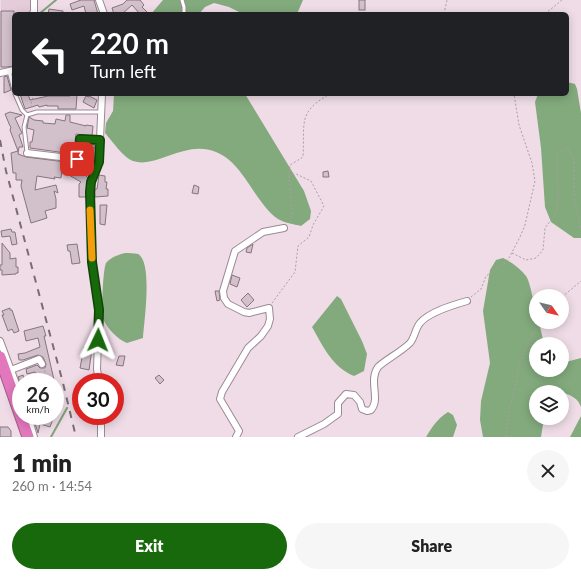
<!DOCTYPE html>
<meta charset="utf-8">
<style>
:root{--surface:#fff;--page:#f6f6f6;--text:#222;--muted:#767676;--accent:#18690b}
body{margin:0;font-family:Lato,sans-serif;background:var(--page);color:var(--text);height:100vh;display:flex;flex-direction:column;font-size:15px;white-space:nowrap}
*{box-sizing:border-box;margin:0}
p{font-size:13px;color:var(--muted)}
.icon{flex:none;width:22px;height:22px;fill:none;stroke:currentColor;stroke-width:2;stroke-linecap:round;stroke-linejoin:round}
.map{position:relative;height:437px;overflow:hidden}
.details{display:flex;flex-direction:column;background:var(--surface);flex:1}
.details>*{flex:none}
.banner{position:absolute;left:12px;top:12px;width:557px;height:84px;border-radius:6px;box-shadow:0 2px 10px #0003;background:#202124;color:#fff;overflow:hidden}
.needle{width:26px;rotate:124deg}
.fabs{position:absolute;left:529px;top:289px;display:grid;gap:8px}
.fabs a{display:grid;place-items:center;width:40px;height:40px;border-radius:50%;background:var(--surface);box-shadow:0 2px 10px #0003;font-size:20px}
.speed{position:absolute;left:12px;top:373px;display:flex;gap:8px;font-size:20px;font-weight:700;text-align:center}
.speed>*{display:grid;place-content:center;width:52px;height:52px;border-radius:50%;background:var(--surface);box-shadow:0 2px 10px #0003;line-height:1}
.speed small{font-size:10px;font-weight:400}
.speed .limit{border:6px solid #d22;background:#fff;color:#111}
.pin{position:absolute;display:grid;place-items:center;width:34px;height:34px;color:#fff;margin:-17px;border-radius:8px;box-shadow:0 2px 6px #0006}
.me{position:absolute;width:44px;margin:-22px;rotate:2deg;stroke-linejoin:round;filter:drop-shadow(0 0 3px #0008)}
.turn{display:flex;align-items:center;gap:14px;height:84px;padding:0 12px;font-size:18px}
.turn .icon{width:52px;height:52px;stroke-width:2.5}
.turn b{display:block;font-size:28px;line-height:34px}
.round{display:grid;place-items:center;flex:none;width:42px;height:42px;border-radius:21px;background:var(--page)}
.head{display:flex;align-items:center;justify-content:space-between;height:68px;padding:0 12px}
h1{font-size:24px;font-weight:800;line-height:30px}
.cta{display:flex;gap:8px;margin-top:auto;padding:8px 12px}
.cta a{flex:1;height:46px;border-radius:24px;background:var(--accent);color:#fff;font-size:16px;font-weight:800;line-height:46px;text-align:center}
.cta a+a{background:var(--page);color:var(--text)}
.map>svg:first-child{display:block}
</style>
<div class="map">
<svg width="581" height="437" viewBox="0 0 581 437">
<rect width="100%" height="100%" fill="#efdce7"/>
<polygon fill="#e5ccdb" points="1,0 32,0 32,11 30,13 14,14 14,68 0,70"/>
<g fill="#83aa7d">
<polygon points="163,0 303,0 297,14 243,14 229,7 214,3 205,7 199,14 151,14"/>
<polygon points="567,82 575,84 577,89 581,113 581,238 574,238 551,222 545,207 541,148 535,102 538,94 567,94"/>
<path d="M114 94H245L304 191 311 211 310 219 301 226C294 224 284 223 278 219 254 202 244 163 216 152 185 139 157 169 133 161 124 158 112 141 105 133L106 123 113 111Z"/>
<path d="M125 253C129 253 134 253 138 254 153 262 144 322 143 338L127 343C117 339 108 329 103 319 101 314 103 269 106 263 111 257 118 255 125 253Z"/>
<path d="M503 258C511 262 520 268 526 276 531 283 536 313 536 322H539L544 344H536V370H562V363L581 358V407C578 399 573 396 564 393L562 394V392H536V418H544L541 437H483L480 420 481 401 490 363 483 311 490 270 496 260Z"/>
<path d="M337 296 341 299 362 341 367 354 364 371 354 376C332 367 323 346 312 327Z"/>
<path d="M448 412 453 415 457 425 453 437H426C432 427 438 418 448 412Z"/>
<polygon points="581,416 581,437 570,437"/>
</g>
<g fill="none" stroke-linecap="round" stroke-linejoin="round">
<g stroke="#7da477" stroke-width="2">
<polyline points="39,14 56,0"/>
<polyline points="51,437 67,408"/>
</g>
</g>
<g fill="#d2c0ca" stroke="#86757f">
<polygon points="81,0 94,0 98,14 86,14 84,6 72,10 70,4"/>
<polygon points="127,0 140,0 144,5 142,7 149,14 140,14 132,5 122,14 114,14 112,8 123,4"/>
<rect x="359" y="0" width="6" height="10"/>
<polygon points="49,9 63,11 63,14 48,14"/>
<polygon points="1,11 14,11 14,66 7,67 1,67"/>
<polygon points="7,76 11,90 4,93 4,77"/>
<polygon points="20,94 28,94 30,100 48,96 70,96 70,94 77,94 76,109 58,109 58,106 47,106 47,105 39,107 38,105 25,109"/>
<polygon points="86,96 89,97 89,96 97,100 94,108 83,102"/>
<polygon points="10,112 22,115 15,118 22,133 19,135 23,147 19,147 18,154 26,157 74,163 76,169 89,149 85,148 84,144 94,145 94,149 92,149 91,162 94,164 86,176 88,178 86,197 79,197 79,184 81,182 62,171 61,178 54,177 55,179 37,176 35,190 56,185 58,193 54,191 56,199 56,208 45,211 47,218 31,223 21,186 22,180 16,180 16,173 13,173 11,153 18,151 10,130 11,127 10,126 5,114"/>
<polygon points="66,115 70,115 70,122 86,126 86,125 93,126 92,136 76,134 73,154 30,148 30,142 32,142 34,130 27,128 29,117 34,120 43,121 43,123 55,124 56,119 65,121"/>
<polygon points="328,171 329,177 323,177 323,172"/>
<polygon points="99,175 105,176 105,182 107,182 106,189 108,189 108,196 95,197 95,189 97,189"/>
<polygon points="194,185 199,187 198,194 192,193"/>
<polygon points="100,205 107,205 105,225 100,224"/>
<polygon points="11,229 12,232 15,232 17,244 12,245 10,236 2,237 1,231"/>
<polygon points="2,243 10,253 10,259 16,258 16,267 18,267 18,273 16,273 16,274 2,275 2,270 0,270 0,265 2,265"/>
<polygon points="77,244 80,263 72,264 70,251 68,251 67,245"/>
<polygon points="253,244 251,253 246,252 247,248"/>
<polygon points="232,275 240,278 237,287 230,284"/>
<polygon points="215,291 219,291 220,300 217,301"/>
<polygon points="248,293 254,300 247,307 241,300"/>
<polygon points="10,308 10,310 12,310 19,331 14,333 12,329 8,331 2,315 4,315 2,311"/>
<polygon points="43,326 46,336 44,336 54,380 36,382 37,379 35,372 27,374 26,369 37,365 40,368 45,368 46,364 43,357 38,355 23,360 19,360 18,354 25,353 40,347 38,338 26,341 24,331"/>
<polygon points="84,347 92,349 89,370 80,368"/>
<polygon points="119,356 125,356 123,366 116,365"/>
<polygon points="23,375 26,382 20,382 18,377"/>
<polygon points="159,375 164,380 160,384 155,378"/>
<polygon points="35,416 54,416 50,427 40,424 38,433 34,420"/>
<polygon points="0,427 8,427 11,431 11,437 0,437"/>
</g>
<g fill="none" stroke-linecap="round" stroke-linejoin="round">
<defs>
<g id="lane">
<polyline points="182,0 184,7 184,14"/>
<polyline points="9,71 14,90"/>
<polyline points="15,94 22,110 27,115 37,112 101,112"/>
<polyline points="27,115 24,127 27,152"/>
</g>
<g id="street">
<polyline points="99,0 104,14"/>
<polyline points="32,14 34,13 34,0"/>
<polyline points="0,73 14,70"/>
<polyline points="27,153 77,159 81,153 79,139 100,141"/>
<polyline points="0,341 21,397"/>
<polyline points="11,370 39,359 42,364"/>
<polyline points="99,382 97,369 99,310 92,262 90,192 91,182 99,162 102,94"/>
<polyline points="28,416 34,437"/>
<polyline points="101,437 101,416"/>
<polyline points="236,437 239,431 220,399 222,392 248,348 261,336 268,326 270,319 269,308 249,313 244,312 228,304 224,298 223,291 235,251 263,232 284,228"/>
<path d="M298 437 324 424 338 414V403L346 394 354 395 360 402 362 409 367 411 371 410C381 399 368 381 378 367 388 358 401 352 410 343 415 337 415 329 420 323 429 312 453 305 467 301"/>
</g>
<polyline id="highway" points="0,357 28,437"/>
</defs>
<use href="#lane" stroke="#9b8a94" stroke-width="5"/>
<use href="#street" stroke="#9b8a94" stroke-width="8"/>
<use href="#highway" stroke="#a45b8a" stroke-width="13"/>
<g stroke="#ab9ca5" stroke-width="1" stroke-dasharray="2 2" stroke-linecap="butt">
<polyline points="444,14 447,0"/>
<polyline points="545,14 562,0"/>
<polyline points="32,94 33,96 31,105 33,109"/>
<polyline points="289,176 292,214 290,224"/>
<polyline points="512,253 526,260 536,258 543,250 545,228 557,212 558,198 557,155 568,148 574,161 574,197 581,230"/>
<polyline points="471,297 481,289 486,276 503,265 509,258 520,237 525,225 535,181 532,163 519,125 514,94"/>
<polyline points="562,297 581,281"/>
<path d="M272 303 295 272 298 246 309 237 313 225 324 206 311 181 296 174 289 175 290 165 303 157C305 123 297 112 330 94"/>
<polyline points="39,376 45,374 45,370"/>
<polyline points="506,437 509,410 515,388 520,361 533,333 543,322"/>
</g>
<use href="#lane" stroke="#fff" stroke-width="3"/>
<use href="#street" stroke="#fff" stroke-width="6"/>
<use href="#highway" stroke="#e377bc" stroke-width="11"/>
<polyline stroke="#796d74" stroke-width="2" stroke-dasharray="7 7" stroke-linecap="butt" points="0,140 6,171 63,383 76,437"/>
</g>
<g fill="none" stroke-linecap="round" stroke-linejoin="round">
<defs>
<polyline id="route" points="77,159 81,154 80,139 100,140 99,162 91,182 90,192 92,262 99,310 98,340"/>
</defs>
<use href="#route" stroke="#104407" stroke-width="10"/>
<use href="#route" stroke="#18690b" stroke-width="7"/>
<polyline stroke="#f59e0b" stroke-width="7" points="90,210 92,258"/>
</g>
</svg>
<div class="fabs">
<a><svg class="needle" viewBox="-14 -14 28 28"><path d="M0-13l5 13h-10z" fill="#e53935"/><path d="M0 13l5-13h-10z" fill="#767676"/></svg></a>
<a><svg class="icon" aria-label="sound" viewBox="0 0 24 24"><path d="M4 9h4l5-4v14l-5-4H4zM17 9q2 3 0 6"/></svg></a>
<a><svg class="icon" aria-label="layers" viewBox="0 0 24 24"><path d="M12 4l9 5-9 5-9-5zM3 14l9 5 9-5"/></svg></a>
</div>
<div class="speed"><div>26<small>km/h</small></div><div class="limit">30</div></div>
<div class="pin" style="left:77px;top:159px;background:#d93025"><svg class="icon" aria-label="arrive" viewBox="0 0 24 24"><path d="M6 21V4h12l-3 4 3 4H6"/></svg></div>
<svg class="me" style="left:98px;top:340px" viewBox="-20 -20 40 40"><path d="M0-17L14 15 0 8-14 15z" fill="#18690b" stroke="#fff" stroke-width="4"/></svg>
<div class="banner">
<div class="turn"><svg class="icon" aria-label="left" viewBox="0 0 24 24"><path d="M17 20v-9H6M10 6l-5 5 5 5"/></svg><div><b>220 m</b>Turn left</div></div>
</div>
</div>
<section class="details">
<div class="head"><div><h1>1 min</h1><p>260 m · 14:54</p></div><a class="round"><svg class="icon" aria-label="close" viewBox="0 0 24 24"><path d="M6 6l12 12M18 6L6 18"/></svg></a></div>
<div class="cta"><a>Exit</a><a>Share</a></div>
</section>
